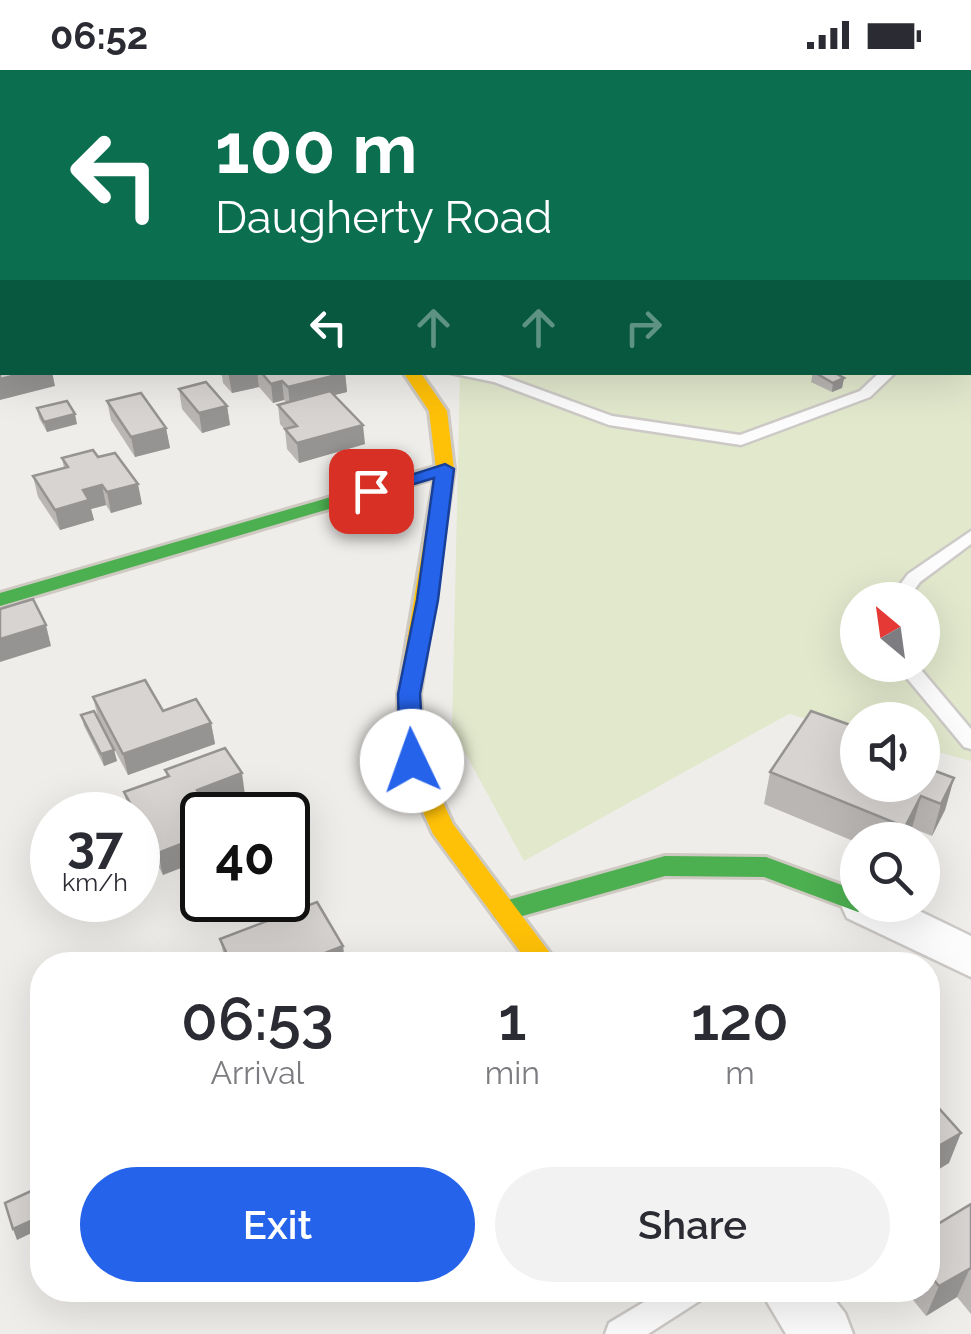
<!DOCTYPE html>
<style>
:root{--surface:#fff;--page:#f2f2f3;--text:#2b2b33;--muted:#7c7c81;--accent:#2563eb}
body{margin:0;font-family:Raleway,sans-serif;background:var(--page);color:var(--text);height:100vh;display:flex;flex-direction:column;font-size:38px;white-space:nowrap}
*{box-sizing:border-box;margin:0}
p{font-size:32px;color:var(--muted)}
.icon{flex:none;width:55px;height:55px;fill:none;stroke:currentColor;stroke-width:2;stroke-linecap:round;stroke-linejoin:round}
.map{position:relative;flex:1;overflow:hidden}
.panel{position:absolute;left:30px;top:882px;width:910px;height:350px;display:flex;flex-direction:column;background:var(--surface);border-radius:40px;box-shadow:0 10px 40px #0002}
.panel>*{flex:none}
.hud{position:absolute;left:0px;top:0px;width:972px;height:305px;box-shadow:0 10px 40px #0002;background:#0b6e4f;color:#fff;overflow:hidden}
.needle{width:65px;rotate:331deg}
.tools{position:absolute;left:840px;top:512px;display:grid;gap:20px}
.tools a{display:grid;place-items:center;width:100px;height:100px;border-radius:50%;background:var(--surface);box-shadow:0 10px 40px #0002;font-size:50px}
.speed{position:absolute;left:30px;top:722px;display:flex;gap:20px;font-size:50px;font-weight:700;text-align:center}
.speed>*{display:grid;place-content:center;width:130px;height:130px;border-radius:50%;background:var(--surface);box-shadow:0 10px 40px #0002;line-height:1}
.speed small{font-size:25px;font-weight:400}
.speed .limit{border:5px solid #111;border-radius:15px;background:#fff;color:#111}
.pin{position:absolute;display:grid;place-items:center;width:85px;height:85px;color:#fff;margin:-42px;border-radius:20px;box-shadow:0 5px 15px #0006}
.me{position:absolute;width:110px;margin:-55px;rotate:357deg;stroke-linejoin:round;filter:drop-shadow(0 0 8px #0008)}
.turn{display:flex;align-items:center;gap:35px;height:210px;padding:0 50px;font-size:45px}
.turn .icon{width:130px;height:130px;stroke-width:2.5}
.turn b{display:block;font-size:70px;line-height:85px}
.lanes{display:flex;align-items:center;height:95px;padding:0 50px;background:#0003;justify-content:center;gap:50px;direction:ltr}
.lanes .off{opacity:.35}
.eta{display:flex;justify-content:space-evenly;align-items:center;height:170px;text-align:center}
.eta b{font-size:60px;font-weight:600;line-height:70px}
.action{display:flex;gap:20px;margin-top:auto;padding:20px 50px}
.action a{flex:1;height:115px;border-radius:60px;background:var(--accent);color:#fff;font-size:40px;font-weight:600;line-height:115px;text-align:center}
.action a+a{background:var(--page);color:var(--text)}
.status{display:flex;justify-content:space-between;align-items:center;height:70px;padding:0 50px;background:var(--surface);direction:ltr}
.status svg{height:28px;fill:currentColor}
.map>svg:first-child{display:block}
</style>
<div class="status"><b>06:52</b><svg viewBox="0 0 49 12"><path d="M0 12V9h3v3zM5 12V6h3v6zM10 12V3h3v9zM15 12V0h3v12zM26 1h20v11H26zM47 4h2v5h-2z"/></svg></div>
<div class="map">
<svg width="971" height="1264" viewBox="0 0 971 1264">
<rect width="100%" height="100%" fill="#efedea"/>
<path fill="#e1e8cc" fill-rule="evenodd" d="M0 0H971V691L923 678 922 650H858L857 662 789 644 524 791 452 659 460 303 970 302V2H2V140ZM858 530H922V595H858Z"/>
<g fill="none" stroke-linecap="round" stroke-linejoin="round">
<defs>
<g id="lane">
<polygon points="812,0 824,0 826,2 815,2"/>
<rect x="970" y="88" width="1" height="7"/>
<polygon points="971,225 971,234 970,234 970,225"/>
<polygon points="446,302 497,304 612,346 740,365 860,321 880,302 896,302 870,327 741,375 609,355 494,312"/>
<polygon points="971,461 971,474 920,512 907,530 889,530 908,504"/>
<polygon points="896,595 917,595 971,659 971,679 964,677"/>
<polygon points="664,1220 706,1220 701,1230 648,1264 605,1264 609,1253"/>
</g>
<g id="street">
<rect x="0" y="133" width="2" height="14"/>
<polygon points="858,819 858,835 907,835 971,866 971,907 847,848 841,835 847,822"/>
<polygon points="760,1220 827,1220 845,1243 853,1264 786,1264"/>
</g>
<g id="fast">
<polygon points="445,394 451,395 451,403 0,536 0,523"/>
<polygon points="665,786 766,787 858,821 858,835 869,835 858,842 764,807 665,806 504,851 495,848 491,841 495,834 504,831"/>
</g>
<polygon id="slow" points="403,302 420,302 447,341 454,399 420,624 424,691 453,754 559,895 530,895 433,764 400,691 398,624 436,399 429,341"/>
</defs>
<use href="#lane" stroke="#ccc9c6" stroke-width="5"/>
<use href="#street" stroke="#ccc9c6" stroke-width="5"/>
<use href="#fast" stroke="#cec9c1" stroke-width="6"/>
<use href="#slow" stroke="#cec9c1" stroke-width="6"/>
<polyline stroke="#d1cdcb" stroke-width="4" stroke-dasharray="2.5 2.5" stroke-linecap="butt" points="503,0 507,2"/>
<use href="#lane" fill="#fdfcfc" fill-rule="evenodd"/>
<use href="#street" fill="#fdfcfc" fill-rule="evenodd"/>
<use href="#fast" fill="#4caf50" fill-rule="evenodd"/>
<use href="#slow" fill="#ffc107" fill-rule="evenodd"/>
</g>
<g fill="#b9b6b4">
<polygon points="218,302 345,302 347,322 334,325 365,374 299,393 287,379 285,360 280,354 278,335 286,332 284,330 273,333 259,317 232,323 223,313 222,306"/>
<polygon points="813,302 844,308 842,318 832,322 811,312"/>
<polygon points="179,319 227,336 230,355 202,363 182,339"/>
<polygon points="107,331 166,358 170,378 135,387 111,350"/>
<polygon points="37,338 77,354 47,362 39,348"/>
<polygon points="98,387 142,434 111,443 106,435 91,439 94,450 60,460 38,427 33,406 64,398 62,388"/>
<polygon points="93,627 163,641 211,653 215,674 128,705 104,660 114,680 117,691 104,696 84,656 81,645 98,648"/>
<polygon points="850,669 954,708 945,740 932,766 912,758 906,770 858,770 858,773 764,734 770,702"/>
<polygon points="165,700 245,725 209,739 163,805 138,759 138,745 129,744 124,722 167,707"/>
<polygon points="220,869 343,876 345,895 226,895"/>
<polygon points="971,1134 971,1244 957,1227 926,1246 905,1220 928,1220 928,1160"/>
</g>
<g fill="#969492">
<polygon points="2,197 2,217 0,217 0,198"/>
<polygon points="29,302 52,302 55,316 0,330 0,309"/>
<polygon points="228,302 257,302 259,317 232,323"/>
<polygon points="345,303 347,322 290,336 288,317"/>
<polygon points="844,308 842,318 832,322 833,313"/>
<polygon points="282,311 284,330 273,333 271,314"/>
<polygon points="227,336 230,355 202,363 199,343"/>
<polygon points="75,344 77,354 47,362 44,352"/>
<polygon points="363,355 365,374 299,393 297,373"/>
<polygon points="166,358 170,378 135,387 131,367"/>
<polygon points="138,414 142,434 111,443 107,422"/>
<polygon points="102,415 106,435 91,439 94,450 60,460 55,440 83,420"/>
<polygon points="46,555 51,576 0,592 0,569"/>
<polygon points="211,653 215,674 128,705 123,684"/>
<polygon points="114,680 117,691 104,696 101,684"/>
<polygon points="242,703 245,725 202,742 197,720"/>
<polygon points="954,708 945,740 932,766 941,734"/>
<polygon points="921,726 912,758 906,770 901,770 905,757"/>
<polygon points="202,766 202,790 163,805 158,783"/>
<polygon points="343,876 345,895 316,895 315,887"/>
<polygon points="961,1063 949,1093 928,1106 928,1082"/>
<polygon points="42,1146 42,1158 17,1170 13,1159"/>
<polygon points="970,1198 957,1227 926,1246 939,1216"/>
</g>
<g fill="#d7d4d1" stroke="#969492" stroke-width="2.5">
<polygon points="2,294 2,302 29,302 0,309 0,295"/>
<polygon points="261,302 345,302 345,303 288,317 282,311 271,314"/>
<polygon points="814,302 833,302 844,308 833,313"/>
<polygon points="206,312 227,336 199,343 179,319"/>
<polygon points="330,321 363,355 297,373 285,359 297,356 278,335"/>
<polygon points="141,323 166,358 131,367 107,331"/>
<polygon points="67,331 75,344 44,352 37,338"/>
<polygon points="93,380 98,387 115,383 138,414 107,422 102,415 83,420 89,430 55,440 33,406 68,397 62,388"/>
<polygon points="33,529 46,555 0,569 0,539"/>
<polygon points="145,610 163,641 196,629 211,653 123,684 93,627"/>
<polygon points="94,641 114,680 101,684 81,645"/>
<polygon points="811,641 853,656 845,668 858,672 858,715 922,715 922,696 954,708 941,734 921,726 905,757 770,702"/>
<polygon points="225,678 242,703 197,720 213,745 202,745 202,766 158,783 124,722 169,706 165,700"/>
<polygon points="317,832 343,876 315,887 319,895 232,895 220,869"/>
<polygon points="928,1026 961,1063 928,1082"/>
<polygon points="42,1116 42,1146 13,1159 5,1133"/>
<polygon points="971,1134 971,1198 939,1216 928,1203 928,1160"/>
</g>
<polygon fill="#2563eb" stroke="#184099" stroke-width="2.5" points="445,394 454,399 438,530 420,624 424,691 412,699 400,691 398,624 417,530 434,408 371,427 361,421"/>
</svg>
<div class="tools">
<a><svg class="needle" viewBox="-14 -14 28 28"><path d="M0-13l5 13h-10z" fill="#e53935"/><path d="M0 13l5-13h-10z" fill="#7c7c81"/></svg></a>
<a><svg class="icon" aria-label="sound" viewBox="0 0 24 24"><path d="M4 9h4l5-4v14l-5-4H4zM17 9q2 3 0 6"/></svg></a>
<a><svg class="icon" aria-label="search" viewBox="0 0 24 24"><circle cx="10" cy="10" r="6"/><path d="M15 15l6 6"/></svg></a>
</div>
<div class="speed"><div>37<small>km/h</small></div><div class="limit">40</div></div>
<div class="pin" style="left:371px;top:421px;background:#d93025"><svg class="icon" aria-label="arrive" viewBox="0 0 24 24"><path d="M6 21V4h12l-3 4 3 4H6"/></svg></div>
<svg class="me" style="left:412px;top:691px" viewBox="-20 -20 40 40"><circle r="19" fill="#fff"/><path d="M0-13L10 11 0 6-10 11z" fill="#2563eb"/></svg>
<div class="hud">
<div class="turn"><svg class="icon" aria-label="left" viewBox="0 0 24 24"><path d="M17 20v-9H6M10 6l-5 5 5 5"/></svg><div><b>100 m</b>Daugherty Road</div></div>
<div class="lanes"><svg class="icon" aria-label="left" viewBox="0 0 24 24"><path d="M17 20v-9H6M10 6l-5 5 5 5"/></svg><svg class="icon off" aria-label="ahead" viewBox="0 0 24 24"><path d="M12 20V5M6 11l6-6 6 6"/></svg><svg class="icon off" aria-label="ahead" viewBox="0 0 24 24"><path d="M12 20V5M6 11l6-6 6 6"/></svg><svg class="icon off" aria-label="right" viewBox="0 0 24 24"><path d="M7 20v-9h11M14 6l5 5-5 5"/></svg></div>
</div>
<section class="panel">
<div class="eta">
<div><b>06:53</b><p>Arrival</p></div>
<div><b>1</b><p>min</p></div>
<div><b>120</b><p>m</p></div>
</div>
<div class="action"><a>Exit</a><a>Share</a></div>
</section>
</div>
